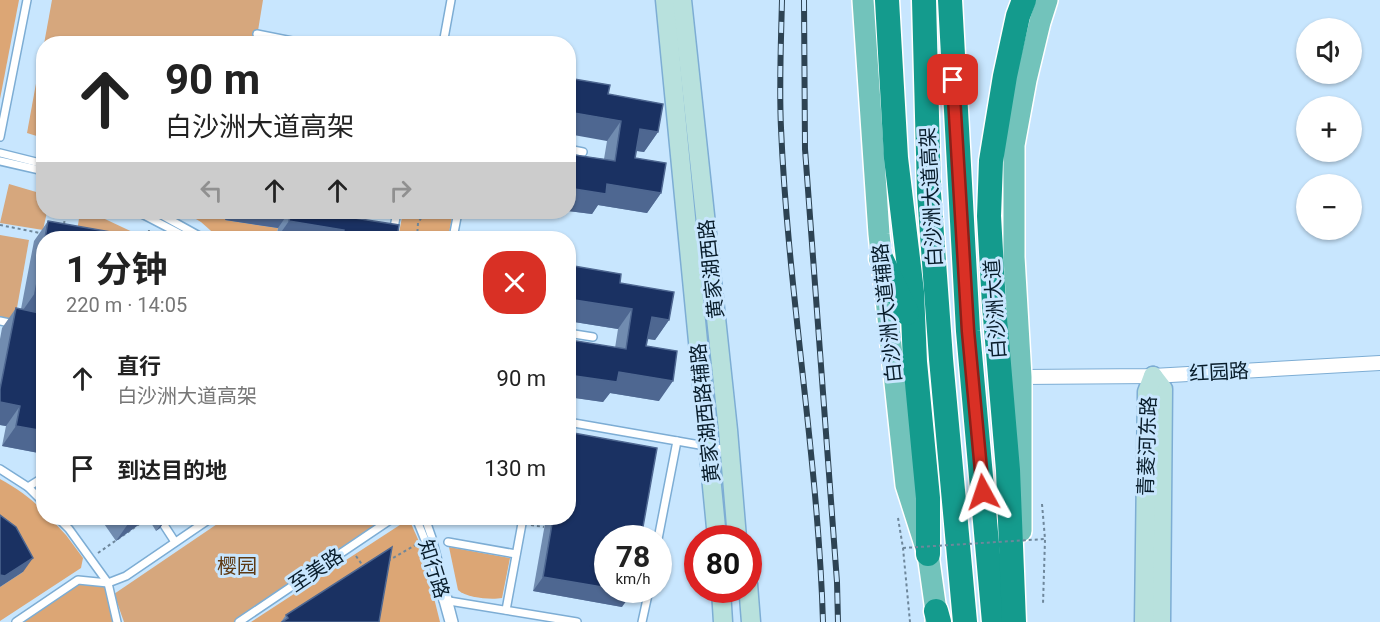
<!DOCTYPE html>
<html lang="zh">
<meta charset="utf-8">
<style>
:root{--surface:#fff;--page:#f2f2f2;--text:#222;--muted:#767676}
body{margin:0;font-family:Roboto,"Noto Sans SC",sans-serif;background:var(--page);color:var(--text);height:100vh;display:flex;flex-direction:column;font-size:22px;white-space:nowrap}
*{box-sizing:border-box;margin:0}
p{font-size:20px;color:var(--muted)}
.icon{flex:none;width:33px;height:33px;fill:none;stroke:currentColor;stroke-width:2;stroke-linecap:round;stroke-linejoin:round}
.map{position:relative;flex:1;overflow:hidden}
.drawer{position:absolute;left:36px;top:231px;width:540px;height:294px;display:flex;flex-direction:column;background:var(--surface);border-radius:24px;box-shadow:0 2px 4px #0004}
.drawer>*{flex:none}
.hud{position:absolute;left:36px;top:36px;width:540px;height:183px;border-radius:24px;box-shadow:0 2px 4px #0004;background:#fff;color:var(--text);overflow:hidden}
.controls{position:absolute;left:1296px;top:18px;display:grid;gap:12px}
.controls a{display:grid;place-items:center;width:66px;height:66px;border-radius:50%;background:var(--surface);box-shadow:0 2px 4px #0004;font-size:30px}
.speed{position:absolute;left:594px;top:525px;display:flex;gap:12px;font-size:30px;font-weight:700;text-align:center}
.speed>*{display:grid;place-content:center;width:78px;height:78px;border-radius:50%;background:var(--surface);box-shadow:0 2px 4px #0004;line-height:1}
.speed small{font-size:15px;font-weight:400}
.speed .limit{border:9px solid #d22;background:#fff;color:#111}
.pin{position:absolute;display:grid;place-items:center;width:51px;height:51px;color:#fff;margin:-26px;border-radius:12px;box-shadow:0 3px 9px #0006}
.me{position:absolute;width:66px;margin:-33px;rotate:355deg;stroke-linejoin:round;filter:drop-shadow(0 0 4px #0008)}
.turn{display:flex;align-items:center;gap:21px;height:126px;padding:0 30px;font-size:27px}
.turn .icon{width:78px;height:78px;stroke-width:2.5}
.turn b{display:block;font-size:42px;line-height:51px}
.lanes{display:flex;align-items:center;height:57px;padding:0 30px;background:#0003;justify-content:center;gap:30px;direction:ltr}
.lanes .off{opacity:.35}
.round{display:grid;place-items:center;flex:none;width:63px;height:63px;border-radius:24px;background:var(--page)}
.overview{display:flex;align-items:center;justify-content:space-between;height:102px;padding:0 30px}
h1{font-size:36px;font-weight:700;line-height:45px}
ul{padding:0;list-style:none}
li{display:flex;align-items:center;gap:18px;height:90px;padding:0 30px}
li div{flex:1}
li b{display:block;font-size:22px}
li em{font-style:normal}
.map>svg:first-child{display:block}
</style>
<div class="map">
<svg width="1380" height="622" viewBox="0 0 1380 622">
<rect width="100%" height="100%" fill="#c8e6fe"/>
<g fill="#d6a77d">
<polygon points="52,0 263,0 256,43 44,44"/>
<polygon points="43,45 43,138 27,133"/>
<polygon points="9,184 43,194 44,212 47,212 43,230 0,223"/>
<polygon points="80,212 90,212 139,235 138,238 76,238"/>
<polygon points="0,235 29,240 15,319 0,317"/>
<polygon points="226,518 393,518 239,622 124,622 114,594"/>
</g>
<g fill="#dca675">
<polygon points="0,0 19,0 0,99"/>
<polygon points="184,212 226,212 225,220 278,228 276,238 219,238 201,222"/>
<polygon points="403,212 453,212 448,238 398,238"/>
<path d="M0 479C16 488 31 498 43 511L44 518H50L66 535 83 558 81 568 0 621V587L23 572 0 536Z"/>
<polygon points="409,519 421,546 440,622 251,622"/>
<path d="M449 547 510 558 502 598C491 600 467 598 458 590Z"/>
<polygon points="78,580 108,583 117,622 16,622"/>
</g>
<g fill="none" stroke-linecap="round" stroke-linejoin="round">
<defs>
<g id="lane">
<polyline points="257,34 307,44"/>
<polyline points="443,44 451,0"/>
<polyline points="0,137 27,0"/>
<polyline points="568,149 583,152"/>
<polyline points="0,153 44,164"/>
<polyline points="0,161 44,171"/>
<polyline points="138,212 188,238"/>
<polyline points="156,212 203,238"/>
<polyline points="392,238 397,212"/>
<polyline points="453,238 458,212"/>
<polyline points="0,321 14,324"/>
<polyline points="568,333 593,337"/>
<polyline points="568,422 677,441 658,539"/>
<polyline points="677,441 728,450"/>
<polyline points="0,469 28,487 44,503"/>
<polyline points="28,487 44,477"/>
<polyline points="58,518 69,529 108,583 117,622"/>
<polyline points="416,518 429,550 449,622"/>
<polyline points="425,518 432,538 454,622"/>
<polyline points="164,525 175,542"/>
<polyline points="448,542 516,554"/>
<polyline points="443,600 577,622"/>
<polyline points="506,610 523,518"/>
<polyline points="16,622 78,580 108,583 126,576 211,518"/>
<polyline points="239,622 393,518"/>
<polyline points="642,622 649,590"/>
</g>
<polyline id="street" points="1021,377 1153,376 1380,363"/>
<g id="secondary">
<polyline points="665,0 717,538"/>
<polyline points="682,0 728,430 737,538"/>
<polyline points="1153,376 1163,389 1161,622"/>
<polyline points="748,584 751,622"/>
<polyline points="721,590 723,622"/>
<polyline points="1144,622 1147,392 1153,376"/>
</g>
<g id="primary">
<polyline points="863,0 879,234 906,485 928,554 936,611 936,622"/>
<polyline points="1021,531 1021,377 1014,257 1014,145 1026,80 1040,22 1047,0"/>
</g>
<g id="highway">
<polyline points="887,0 896,158 912,292 915,362 928,498 928,554"/>
<polyline points="924,0 929,193 941,359 965,622"/>
<polyline points="950,0 968,331 994,622"/>
<polyline points="881,258 907,313"/>
<polyline points="936,611 939,622"/>
<polyline points="1014,622 1008,470 994,305 989,216 991,161 1005,76 1018,16 1024,0"/>
</g>
</defs>
<use href="#lane" stroke="#7dadd4" stroke-width="10"/>
<use href="#street" stroke="#7dadd4" stroke-width="16"/>
<use href="#secondary" stroke="#7dadd4" stroke-width="21"/>
<use href="#primary" stroke="#fff" stroke-width="24"/>
<use href="#highway" stroke="#fff" stroke-width="27"/>
<g stroke="#6e879b" stroke-width="2" stroke-dasharray="3 3" stroke-linecap="butt">
<polyline points="64,224 66,212"/>
<polyline points="0,225 40,233"/>
<polyline points="148,238 149,230"/>
<polyline points="417,238 418,223 425,212"/>
<polyline points="1042,504 1045,539 1043,604"/>
<polyline points="898,518 903,548 910,622"/>
<polyline points="531,525 544,527"/>
<polyline points="98,553 148,518"/>
<polyline points="356,556 363,566"/>
<polyline points="388,561 417,544"/>
</g>
<use href="#lane" stroke="#fff" stroke-width="7"/>
<use href="#street" stroke="#fff" stroke-width="14"/>
<use href="#secondary" stroke="#b8e1dd" stroke-width="18"/>
<use href="#primary" stroke="#72c3bb" stroke-width="21"/>
<use href="#highway" stroke="#149b8d" stroke-width="24"/>
<defs>
<g id="rail">
<path d="M782 0C781 42 779 85 781 128 788 293 818 457 823 622"/>
<polyline points="804,0 805,149 837,582 838,622"/>
</g>
</defs>
<use href="#rail" stroke="#2d4353" stroke-width="6"/>
<use href="#rail" stroke="#c8e6fe" stroke-width="4" stroke-dasharray="11" stroke-linecap="butt"/>
<polyline stroke="#6e879b" stroke-width="2" stroke-dasharray="3 3" stroke-linecap="butt" points="903,548 1045,539"/>
</g>
<g fill="#718cb0">
<polygon points="608,94 658,132 644,152 636,151 635,158 661,193 647,213 598,205 592,214 568,211 568,154 604,159 607,141"/>
<polygon points="226,212 342,212 341,216 397,238 276,238 278,228 225,220"/>
<polygon points="48,221 145,238 44,238 44,454 2,446 6,426 0,425 0,339 2,328 16,308 21,309 34,241"/>
<polygon points="568,265 620,283 669,320 655,340 647,339 646,346 659,401 610,393 603,402 568,397 568,328 570,340 615,348 618,329 568,321"/>
<polygon points="100,518 176,518 169,522 165,520 160,528 156,531 148,518 116,541"/>
<polygon points="546,518 568,518 622,607 533,591"/>
<polygon points="286,615 379,622 281,622"/>
</g>
<g fill="#4e6791">
<polygon points="568,112 621,121 607,141 568,134"/>
<polygon points="640,129 658,132 644,152 626,149"/>
<polygon points="607,184 661,193 647,213 598,205 592,214 568,211 568,188"/>
<polygon points="230,212 289,212 278,228 225,220"/>
<polygon points="289,221 344,230 337,238 277,238"/>
<polygon points="35,293 44,294 44,317 21,313"/>
<polygon points="568,299 632,309 618,329 568,321"/>
<polygon points="652,317 669,320 655,340 638,337"/>
<polygon points="619,372 673,381 659,401 610,393 603,402 568,397 568,375"/>
<polygon points="0,402 20,406 6,426 0,425"/>
<polygon points="16,426 44,431 44,454 2,446"/>
<polygon points="135,518 148,518 116,541 130,521"/>
<polygon points="166,518 167,518 160,528 156,531"/>
<polygon points="33,558 23,572 0,587 0,575"/>
<polygon points="543,577 608,588 608,590 614,590 632,593 622,607 533,591"/>
</g>
<g fill="#1a3162" stroke="#4e6791" stroke-width="1.5">
<polygon points="568,78 610,85 608,94 663,104 658,132 640,129 635,158 666,163 661,193 607,184 606,194 568,188 568,154 615,161 621,121 568,112"/>
<polygon points="291,212 342,212 341,216 399,225 397,238 342,238 344,230 289,221"/>
<polygon points="48,221 145,238 45,238"/>
<polygon points="44,246 44,294 35,293"/>
<polygon points="568,265 621,274 620,283 674,292 669,320 652,317 646,346 677,351 673,381 619,372 617,382 568,375 568,328 572,328 570,340 626,349 632,309 568,299"/>
<polygon points="16,308 44,314 44,431 16,426 20,406 0,402 0,389"/>
<polygon points="568,432 657,448 641,538 608,538 608,588 543,577 553,518 568,518"/>
<polygon points="0,515 16,527 33,558 5,576 0,575"/>
<polygon points="392,547 379,622 282,622 288,618 286,615"/>
<polygon points="614,590 632,590 632,593"/>
</g>
<g fill="none" stroke-linecap="round" stroke-linejoin="round">
<defs>
<polyline id="route" points="953,80 968,331 983,492"/>
</defs>
<use href="#route" stroke="#8d1f18" stroke-width="15"/>
<use href="#route" stroke="#d93025" stroke-width="10"/>
</g>
<g text-anchor="middle" stroke-width="6" stroke-linejoin="round" paint-order="stroke">
<g font-size="20" fill="#081c2a" stroke="#c8e6fe">
<text transform="translate(931 197) rotate(-93)" y="7">白沙洲大道高架</text>
<text transform="translate(711 269) rotate(-96)" y="7">黄家湖西路</text>
<text transform="translate(995 309) rotate(-94)" y="7">白沙洲大道</text>
<text transform="translate(887 313) rotate(-96)" y="7">白沙洲大道辅路</text>
<text transform="translate(1219 372) rotate(-3)" y="7">红园路</text>
<text transform="translate(705 413) rotate(-96)" y="7">黄家湖西路辅路</text>
<text transform="translate(1147 446) rotate(-88)" y="7">青菱河东路</text>
<text transform="translate(434 569) rotate(73)" y="7">知行路</text>
<text transform="translate(316 570) rotate(-34)" y="7">至美路</text>
</g>
<g font-size="20" fill="#5e3a14" stroke="#c8e6fe">
<text x="237" y="573">樱园</text>
</g>
</g>
</svg>
<div class="controls">
<a><svg class="icon" aria-label="sound" viewBox="0 0 24 24"><path d="M4 9h4l5-4v14l-5-4H4zM17 9q2 3 0 6"/></svg></a>
<a>+</a>
<a>−</a>
</div>
<div class="speed"><div>78<small>km/h</small></div><div class="limit">80</div></div>
<div class="pin" style="left:953px;top:80px;background:#d93025"><svg class="icon" aria-label="arrive" viewBox="0 0 24 24"><path d="M6 21V4h12l-3 4 3 4H6"/></svg></div>
<svg class="me" style="left:983px;top:492px" viewBox="-20 -20 40 40"><path d="M0-17L14 15 0 8-14 15z" fill="#d93025" stroke="#fff" stroke-width="4"/></svg>
<div class="hud">
<div class="turn"><svg class="icon" aria-label="ahead" viewBox="0 0 24 24"><path d="M12 20V5M6 11l6-6 6 6"/></svg><div><b>90 m</b>白沙洲大道高架</div></div>
<div class="lanes"><svg class="icon off" aria-label="left" viewBox="0 0 24 24"><path d="M17 20v-9H6M10 6l-5 5 5 5"/></svg><svg class="icon" aria-label="ahead" viewBox="0 0 24 24"><path d="M12 20V5M6 11l6-6 6 6"/></svg><svg class="icon" aria-label="ahead" viewBox="0 0 24 24"><path d="M12 20V5M6 11l6-6 6 6"/></svg><svg class="icon off" aria-label="right" viewBox="0 0 24 24"><path d="M7 20v-9h11M14 6l5 5-5 5"/></svg></div>
</div>
<section class="drawer">
<div class="overview"><div><h1>1 分钟</h1><p>220 m · 14:05</p></div><a class="round" style="background:#d93025;color:#fff"><svg class="icon" aria-label="close" viewBox="0 0 24 24"><path d="M6 6l12 12M18 6L6 18"/></svg></a></div>
<ul>
<li><svg class="icon" aria-label="ahead" viewBox="0 0 24 24"><path d="M12 20V5M6 11l6-6 6 6"/></svg><div><b>直行</b><p>白沙洲大道高架</p></div><em>90 m</em></li>
<li><svg class="icon" aria-label="arrive" viewBox="0 0 24 24"><path d="M6 21V4h12l-3 4 3 4H6"/></svg><div><b>到达目的地</b></div><em>130 m</em></li>
</ul>
</section>
</div>
